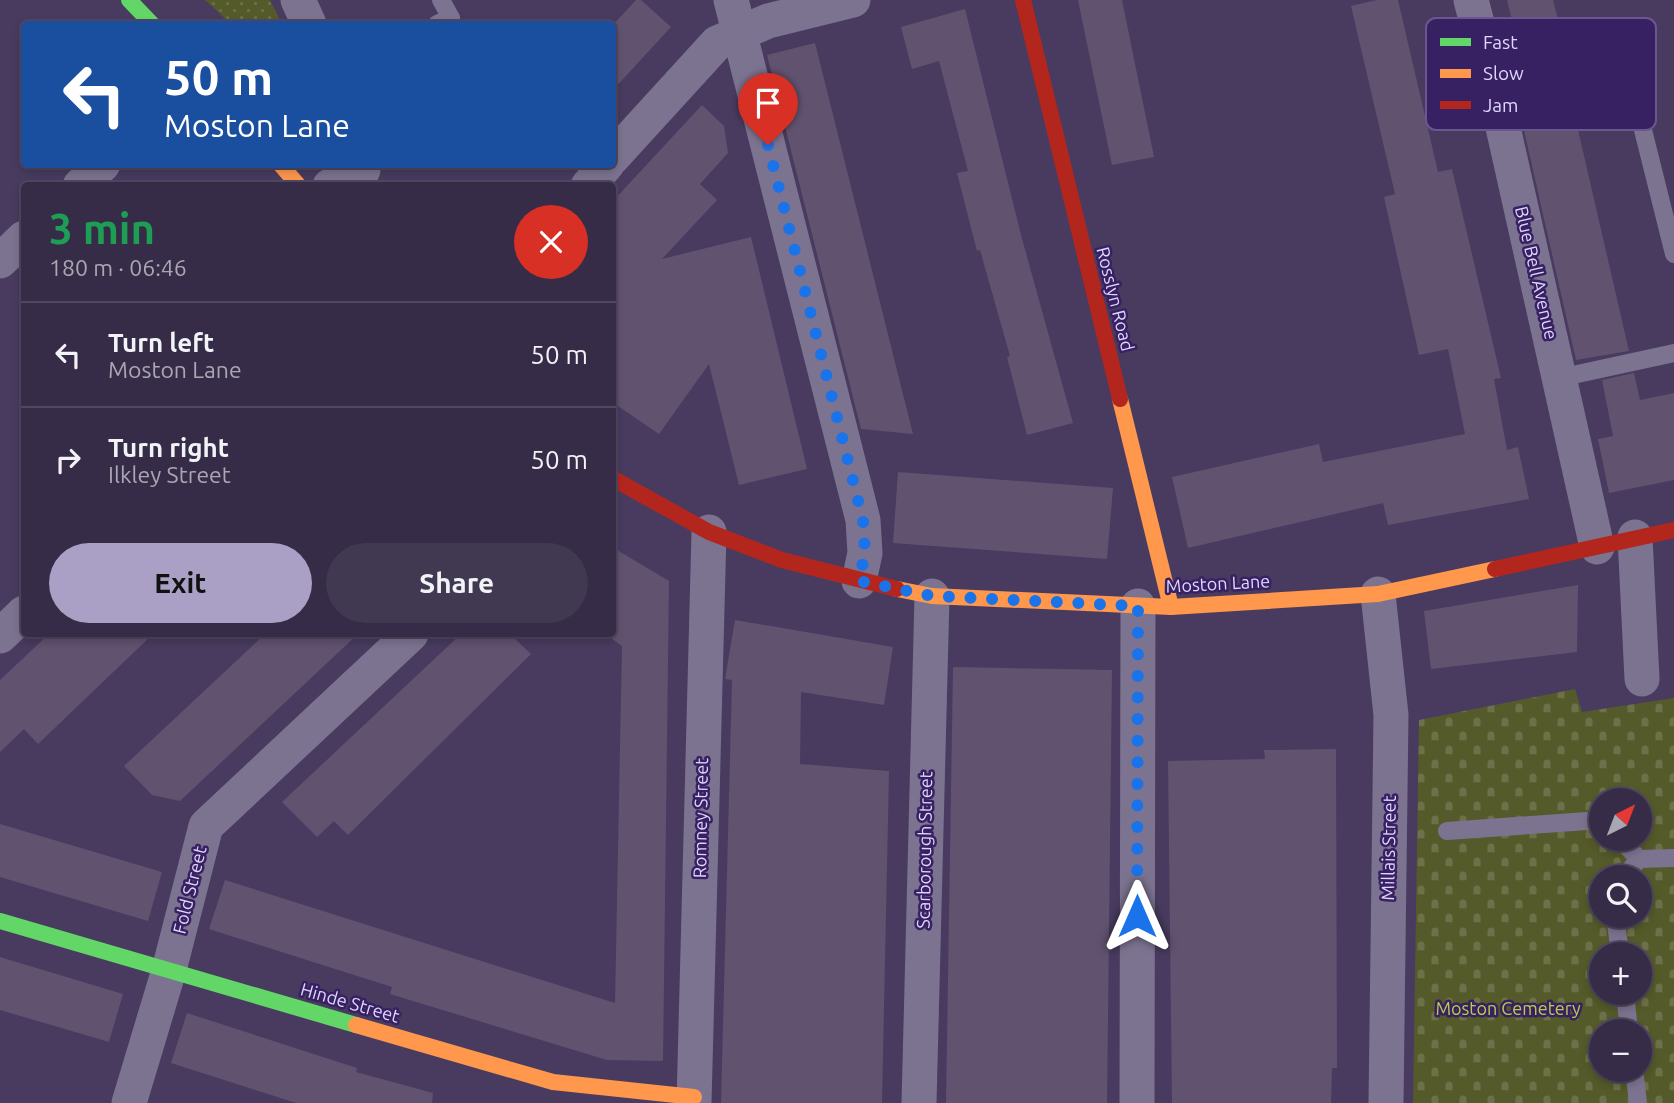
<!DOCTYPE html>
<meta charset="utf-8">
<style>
:root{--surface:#362c47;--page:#413852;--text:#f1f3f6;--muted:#aaa7b4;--line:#504860;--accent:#aaa0c6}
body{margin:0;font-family:Ubuntu,sans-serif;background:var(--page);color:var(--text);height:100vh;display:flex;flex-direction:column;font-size:26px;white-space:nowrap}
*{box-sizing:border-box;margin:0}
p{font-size:23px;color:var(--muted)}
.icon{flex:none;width:38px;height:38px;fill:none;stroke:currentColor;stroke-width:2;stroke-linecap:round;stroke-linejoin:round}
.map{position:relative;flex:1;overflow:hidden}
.panel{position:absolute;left:21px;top:182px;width:595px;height:455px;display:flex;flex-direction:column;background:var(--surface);border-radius:7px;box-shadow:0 4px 10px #0003,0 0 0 2px var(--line)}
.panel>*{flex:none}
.guide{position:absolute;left:21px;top:21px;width:595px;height:147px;border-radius:7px;box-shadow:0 4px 10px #0003,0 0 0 2px var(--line);background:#1a4fa0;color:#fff;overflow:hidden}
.needle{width:46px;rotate:42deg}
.controls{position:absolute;left:1589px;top:788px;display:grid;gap:14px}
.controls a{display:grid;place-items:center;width:63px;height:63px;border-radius:50%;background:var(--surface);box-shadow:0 4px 10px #0003,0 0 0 2px var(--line);font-size:35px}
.pin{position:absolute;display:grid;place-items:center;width:60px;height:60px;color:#fff;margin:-72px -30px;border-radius:50% 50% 50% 0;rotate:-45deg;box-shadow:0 0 7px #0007}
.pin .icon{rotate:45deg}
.me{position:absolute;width:77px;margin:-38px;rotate:0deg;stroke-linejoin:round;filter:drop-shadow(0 0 5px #0008)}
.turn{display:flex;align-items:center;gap:24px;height:147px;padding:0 28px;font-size:32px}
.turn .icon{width:91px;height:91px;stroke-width:2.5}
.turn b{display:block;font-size:49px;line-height:60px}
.round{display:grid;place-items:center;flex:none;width:74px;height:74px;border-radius:37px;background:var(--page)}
.summary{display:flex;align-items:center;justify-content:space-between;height:119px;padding:0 28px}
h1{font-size:42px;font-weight:700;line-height:52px;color:#1e9e55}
.primary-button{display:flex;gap:14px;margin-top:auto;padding:14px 28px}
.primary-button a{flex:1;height:80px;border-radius:42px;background:var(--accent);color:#111;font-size:28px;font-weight:700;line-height:80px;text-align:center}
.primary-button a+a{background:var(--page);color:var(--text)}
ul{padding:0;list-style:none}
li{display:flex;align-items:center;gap:21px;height:105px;padding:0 28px;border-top:2px solid var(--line)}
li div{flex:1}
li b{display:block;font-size:26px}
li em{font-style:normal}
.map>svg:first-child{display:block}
</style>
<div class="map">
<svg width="1674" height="1103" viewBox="0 0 1674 1103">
<defs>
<pattern id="cemetery-stones" width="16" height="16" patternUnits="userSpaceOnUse" patternTransform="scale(1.75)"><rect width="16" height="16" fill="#545a29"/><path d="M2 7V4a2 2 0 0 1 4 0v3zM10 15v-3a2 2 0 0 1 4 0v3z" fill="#6c7149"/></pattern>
<pattern id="park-dots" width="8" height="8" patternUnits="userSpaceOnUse" patternTransform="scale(1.75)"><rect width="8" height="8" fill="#545a29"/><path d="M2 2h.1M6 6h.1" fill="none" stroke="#6c7149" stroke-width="1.8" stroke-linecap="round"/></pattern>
</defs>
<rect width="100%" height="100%" fill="#483b5f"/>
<path fill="url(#cemetery-stones)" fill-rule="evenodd" d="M1575 689 1582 712 1674 698V1103H1413L1419 720ZM1601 800H1640V838H1601ZM1601 877H1640V915H1601ZM1601 954H1640V992H1601ZM1601 1031H1640V1069H1601Z"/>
<polygon fill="url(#park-dots)" points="205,0 270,0 282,24 231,24"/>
<g fill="#61526f">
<polygon points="636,0 641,0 671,27 612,91 612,26"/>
<polygon points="1078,0 1122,0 1154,157 1112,165"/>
<polygon points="1377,0 1398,0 1438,172 1452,169 1501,378 1494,379 1507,450 1518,447 1529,499 1388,525 1383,503 1188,548 1172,477 1319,444 1323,462 1465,434 1448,349 1419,355 1384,197 1395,194 1351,6"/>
<polygon points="1507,0 1553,0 1565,46 1559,47 1565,73 1527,79"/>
<polygon points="965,9 1021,235 1073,423 1027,435 1007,357 1010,356 980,250 977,251 957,173 968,171 939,61 912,69 901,27"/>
<polygon points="815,43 913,434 861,429 767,55"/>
<polygon points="1570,95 1629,351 1576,360 1518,104"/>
<polygon points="702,105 724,126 728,153 700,184 717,200 662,259 751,237 807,469 739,485 709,364 659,434 612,402 612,202"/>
<polygon points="1634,373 1640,400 1674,393 1674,480 1609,493 1598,439 1613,436 1602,380"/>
<polygon points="898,472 1113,488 1107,559 893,543"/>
<polygon points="612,547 669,581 663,1061 607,1060 390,994 392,987 209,929 225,880 615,1003 622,646 612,639"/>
<polygon points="1578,585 1577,652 1431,669 1424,611"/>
<polygon points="735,620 893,647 884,705 801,692 800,764 889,771 882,1103 721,1103 732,680 725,679"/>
<polygon points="49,634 153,634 38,744 24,729 0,752 0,680"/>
<polygon points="265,634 358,634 180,801 152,795 124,766"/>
<polygon points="461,634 510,634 531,654 348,835 334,821 317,837 282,802"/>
<polygon points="953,667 1112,670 1107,1103 946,1103"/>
<polygon points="1336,749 1337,1068 1332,1068 1331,1103 1172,1103 1168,761 1265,759 1264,750"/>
<polygon points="0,824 162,872 148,921 0,877"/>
<polygon points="0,957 123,994 109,1042 0,1010"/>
<polygon points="187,1013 357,1068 356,1072 433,1093 432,1103 296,1103 171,1063"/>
</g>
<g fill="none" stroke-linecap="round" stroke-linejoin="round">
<g stroke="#7c7390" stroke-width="18">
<polyline points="437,24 451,18 441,0"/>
<polyline points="1496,96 1629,74 1674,254"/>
<polyline points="1559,378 1674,353"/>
<polyline points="1447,831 1601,820"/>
<polyline points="1619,838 1639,859"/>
<polyline points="1624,877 1639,859 1674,858"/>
<polyline points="1615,915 1620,954"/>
<polyline points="1625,992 1629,1031"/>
<polyline points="1634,1069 1638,1103"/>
</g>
<g stroke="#7c7390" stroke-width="35">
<polyline points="298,0 309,24"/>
<polyline points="731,0 863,520 865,553 859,581"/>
<polyline points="1471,0 1496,96 1597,547"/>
<polyline points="612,158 717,43 768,21 853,0"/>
<polyline points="80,186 103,164"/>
<polyline points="330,186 363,170"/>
<polyline points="588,186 607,164"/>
<polyline points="0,261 24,238"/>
<polyline points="1635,537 1642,679"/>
<polyline points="1378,594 1391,715 1386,1103"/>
<polyline points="0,636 24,613"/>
<polyline points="129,1103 169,970 206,826 411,634"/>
<polyline points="694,1103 709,532"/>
<polyline points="919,1103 932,596"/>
<polyline points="1137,1103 1138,606"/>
</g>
<g stroke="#63d668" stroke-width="16">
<polyline points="129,0 152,24"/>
<polyline points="0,921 356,1025"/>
</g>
<g stroke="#ff974d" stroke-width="16">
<polyline points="280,164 299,186"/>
<polyline points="1120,399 1171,607"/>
<polyline points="897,589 932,596 1171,607 1378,594 1495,569"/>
<polyline points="356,1025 553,1082 694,1097"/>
</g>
<g stroke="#b3261e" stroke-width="16">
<polyline points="1023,0 1120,399"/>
<polyline points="612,478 709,532 782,560 897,589"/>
<polyline points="1495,569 1674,530"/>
</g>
</g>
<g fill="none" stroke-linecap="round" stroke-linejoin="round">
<polyline stroke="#1a73e8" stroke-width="12" stroke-dasharray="0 21.6" points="768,145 863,520 865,553 859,581 932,596 1138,606 1137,916"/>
</g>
<g text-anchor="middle" stroke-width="5" stroke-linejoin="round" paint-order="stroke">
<g font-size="18" fill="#dfd6fd" stroke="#382162">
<text transform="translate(1536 273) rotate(77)" y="6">Blue Bell Avenue</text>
<text transform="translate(1115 299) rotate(76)" y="6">Rosslyn Road</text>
<text transform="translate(1218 584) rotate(-3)" y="6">Moston Lane</text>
<text transform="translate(701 818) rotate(-89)" y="6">Romney Street</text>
<text transform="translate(1389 848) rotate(-89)" y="6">Millais Street</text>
<text transform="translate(925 850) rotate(-89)" y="6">Scarborough Street</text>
<text transform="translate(190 890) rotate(-76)" y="6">Fold Street</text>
<text transform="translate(350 1003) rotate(16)" y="6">Hinde Street</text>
</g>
<g font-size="18" fill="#bbcb4c" stroke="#382162">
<text x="1508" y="1015">Moston Cemetery</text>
</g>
</g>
<rect x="1426" y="18" width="230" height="112" rx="10" fill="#382162" stroke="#6a5790" stroke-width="2"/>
<rect x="1440" y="38" width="31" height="8" fill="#63d668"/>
<rect x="1440" y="69" width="31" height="9" fill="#ff974d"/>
<rect x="1440" y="101" width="31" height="8" fill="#b3261e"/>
<g font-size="19" fill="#dfd6fd">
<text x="1483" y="49">Fast</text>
<text x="1483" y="80">Slow</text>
<text x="1483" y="112">Jam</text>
</g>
</svg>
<div class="controls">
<a><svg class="needle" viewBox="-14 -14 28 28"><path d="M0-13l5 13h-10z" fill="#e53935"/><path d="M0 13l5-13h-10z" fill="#aaa7b4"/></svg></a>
<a><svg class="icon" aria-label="search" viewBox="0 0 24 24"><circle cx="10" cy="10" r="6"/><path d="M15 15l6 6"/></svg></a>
<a>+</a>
<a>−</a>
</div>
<div class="pin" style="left:768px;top:145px;background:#d93025"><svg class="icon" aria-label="arrive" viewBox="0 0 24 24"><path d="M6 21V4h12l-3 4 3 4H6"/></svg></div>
<svg class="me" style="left:1137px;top:916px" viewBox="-20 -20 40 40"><path d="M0-17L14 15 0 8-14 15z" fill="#1a73e8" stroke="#fff" stroke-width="4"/></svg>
<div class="guide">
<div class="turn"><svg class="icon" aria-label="left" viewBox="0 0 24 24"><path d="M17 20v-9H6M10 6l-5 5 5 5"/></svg><div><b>50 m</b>Moston Lane</div></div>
</div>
<section class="panel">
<div class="summary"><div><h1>3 min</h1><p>180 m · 06:46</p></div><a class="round" style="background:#d93025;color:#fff"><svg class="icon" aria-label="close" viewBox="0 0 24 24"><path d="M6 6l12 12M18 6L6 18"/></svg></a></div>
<ul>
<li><svg class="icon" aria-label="left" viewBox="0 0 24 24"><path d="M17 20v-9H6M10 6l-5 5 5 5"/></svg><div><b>Turn left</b><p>Moston Lane</p></div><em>50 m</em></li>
<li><svg class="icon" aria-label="right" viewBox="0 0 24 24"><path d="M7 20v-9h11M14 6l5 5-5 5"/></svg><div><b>Turn right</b><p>Ilkley Street</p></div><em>50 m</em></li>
</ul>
<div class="primary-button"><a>Exit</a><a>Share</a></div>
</section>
</div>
